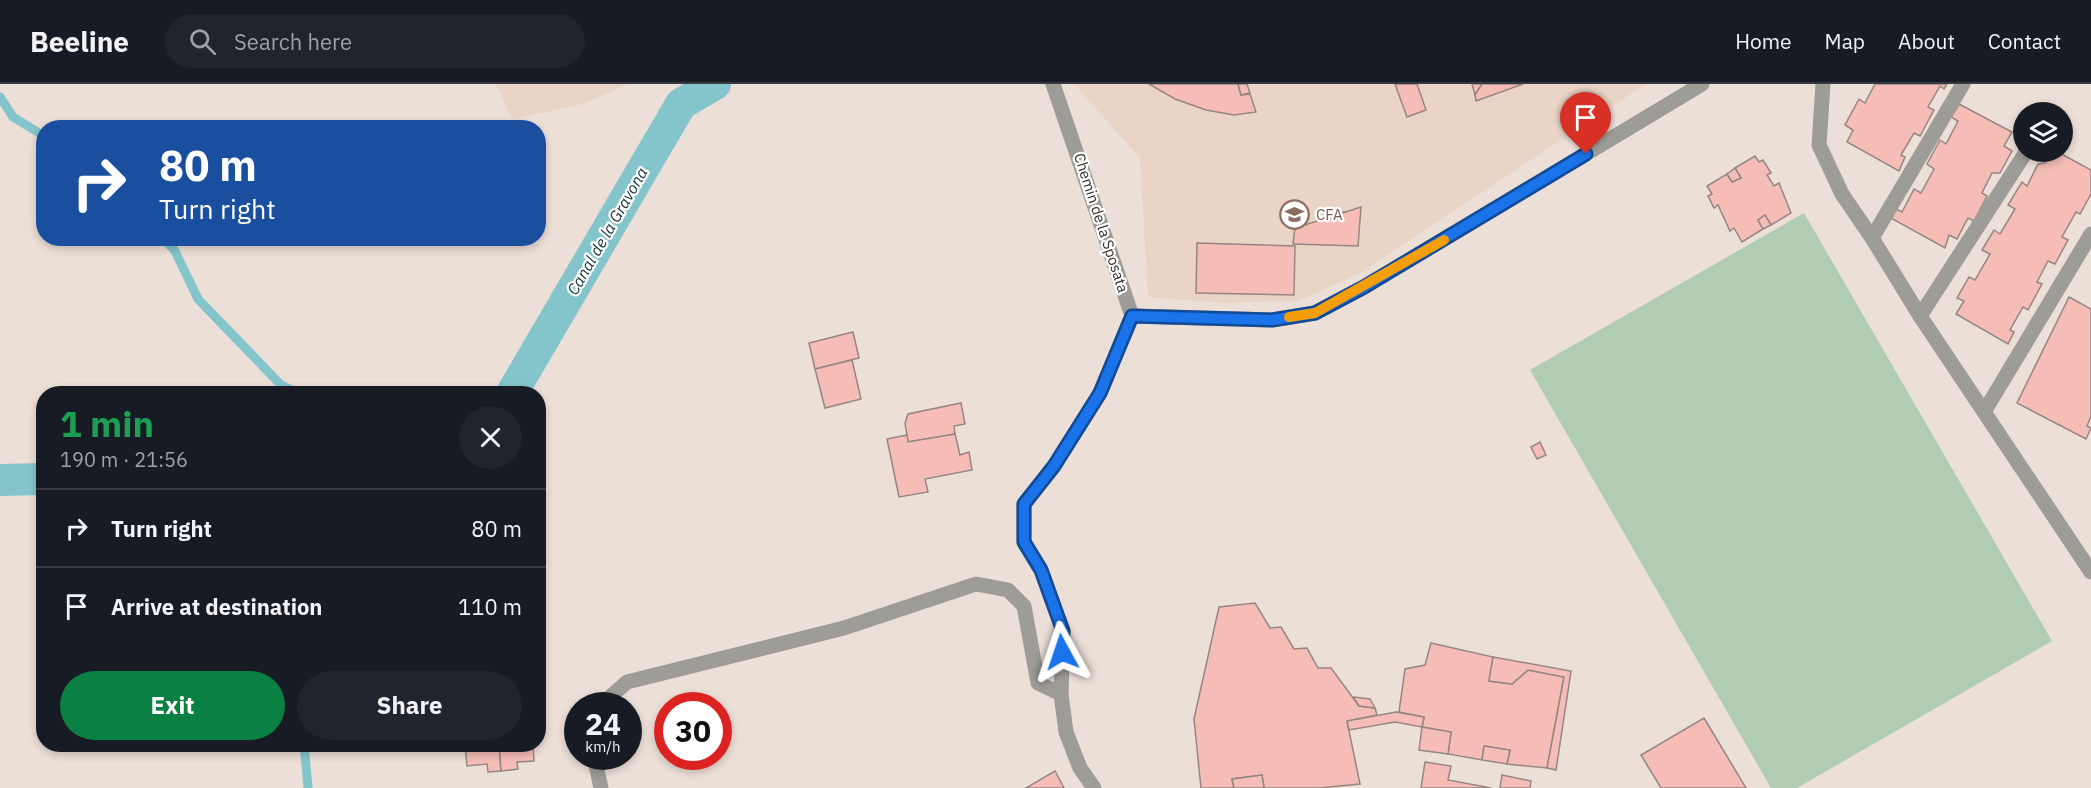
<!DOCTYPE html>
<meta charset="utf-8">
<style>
:root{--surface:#171b24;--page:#20242c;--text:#f1f3f6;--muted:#9ea1a6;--line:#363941;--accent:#0b8043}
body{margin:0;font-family:"IBM Plex Sans",sans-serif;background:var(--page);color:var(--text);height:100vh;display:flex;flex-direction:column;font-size:22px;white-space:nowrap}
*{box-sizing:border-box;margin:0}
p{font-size:20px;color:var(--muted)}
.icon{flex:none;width:33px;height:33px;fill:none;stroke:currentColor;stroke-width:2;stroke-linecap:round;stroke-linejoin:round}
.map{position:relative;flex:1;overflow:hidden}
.side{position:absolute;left:36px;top:302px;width:510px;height:366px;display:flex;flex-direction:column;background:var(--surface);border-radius:24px;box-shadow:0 3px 9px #0003}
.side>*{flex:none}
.hud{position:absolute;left:36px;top:36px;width:510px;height:126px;border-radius:24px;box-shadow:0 3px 9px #0003;background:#1a4fa0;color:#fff;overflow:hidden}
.buttons{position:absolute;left:2013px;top:18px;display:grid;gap:12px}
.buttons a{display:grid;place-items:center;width:60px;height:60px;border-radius:50%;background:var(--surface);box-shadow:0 3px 9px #0003;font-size:30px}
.speed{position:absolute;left:564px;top:608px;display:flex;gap:12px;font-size:30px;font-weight:700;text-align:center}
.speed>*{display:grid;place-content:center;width:78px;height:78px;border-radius:50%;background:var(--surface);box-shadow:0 3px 9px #0003;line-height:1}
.speed small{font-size:15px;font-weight:400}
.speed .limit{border:9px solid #d22;background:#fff;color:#111}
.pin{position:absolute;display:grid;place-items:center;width:51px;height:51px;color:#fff;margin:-62px -26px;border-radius:50% 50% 50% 0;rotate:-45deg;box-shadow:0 0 6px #0007}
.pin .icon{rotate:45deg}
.me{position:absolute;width:66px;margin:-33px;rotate:355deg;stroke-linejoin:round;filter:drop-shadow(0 0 4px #0008)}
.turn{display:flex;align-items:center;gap:21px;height:126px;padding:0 24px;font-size:27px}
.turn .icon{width:78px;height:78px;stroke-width:2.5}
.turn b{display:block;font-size:42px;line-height:51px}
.round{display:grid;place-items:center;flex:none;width:63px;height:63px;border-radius:32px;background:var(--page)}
.head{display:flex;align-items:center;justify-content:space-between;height:102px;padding:0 24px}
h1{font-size:36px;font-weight:700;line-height:45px;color:#1e9e55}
.button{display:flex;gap:12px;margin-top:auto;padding:12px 24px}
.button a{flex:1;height:69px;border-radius:36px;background:var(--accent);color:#fff;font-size:24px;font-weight:700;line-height:69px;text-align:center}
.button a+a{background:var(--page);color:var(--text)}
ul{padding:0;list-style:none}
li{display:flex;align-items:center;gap:18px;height:78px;padding:0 24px;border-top:2px solid var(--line)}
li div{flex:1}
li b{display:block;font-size:22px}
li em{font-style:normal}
header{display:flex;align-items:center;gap:36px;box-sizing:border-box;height:84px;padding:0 30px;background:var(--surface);border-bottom:2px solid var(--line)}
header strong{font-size:28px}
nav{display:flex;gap:33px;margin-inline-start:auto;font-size:21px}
.search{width:420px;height:54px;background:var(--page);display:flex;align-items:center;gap:15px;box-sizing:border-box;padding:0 21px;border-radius:33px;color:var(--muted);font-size:22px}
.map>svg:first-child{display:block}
</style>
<header>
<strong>Beeline</strong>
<div class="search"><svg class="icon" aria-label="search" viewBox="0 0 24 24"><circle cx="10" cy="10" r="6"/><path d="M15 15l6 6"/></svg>Search here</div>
<nav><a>Home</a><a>Map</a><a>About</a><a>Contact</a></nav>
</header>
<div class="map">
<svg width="2091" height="704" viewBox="0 0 2091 704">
<rect width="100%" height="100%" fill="#ecdfd7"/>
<g fill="#e9d4c6">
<polygon points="496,0 628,0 583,20 512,35"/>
<polygon points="1074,0 1646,0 1360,189 1299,217 1224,219 1148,213 1140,74"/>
</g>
<polygon fill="#b0ccb3" points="1804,129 2052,557 1797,704 1771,704 1530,286"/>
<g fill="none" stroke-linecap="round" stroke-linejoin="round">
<g stroke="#84c5cc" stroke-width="9">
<polyline points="0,13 13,33 44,52"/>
<polyline points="163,154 175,167 198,215 281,301 298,309"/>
<polyline points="304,660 308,704"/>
</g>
<g stroke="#84c5cc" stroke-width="32">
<polyline points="512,309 681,20 715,0"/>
<polyline points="0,396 44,395"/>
</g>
</g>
<g fill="#f5bdb6" stroke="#958684" stroke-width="1.5">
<polygon points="1149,0 1238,0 1241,11 1250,10 1256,28 1234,31 1206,26 1175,15"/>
<polygon points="1238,0 1247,0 1250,9 1241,11"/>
<polygon points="1395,0 1417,0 1426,26 1407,33"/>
<polygon points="1472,0 1482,0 1475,11"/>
<polygon points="1482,0 1523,0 1476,17 1475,11"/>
<polygon points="1875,0 1947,0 1944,5 1940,2 1928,23 1934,26 1920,52 1914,49 1901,71 1905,73 1899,87 1847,58 1853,46 1845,41 1859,15 1865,19"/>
<polygon points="1959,20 2012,48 2004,62 2012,67 2000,89 1992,89 1982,109 1987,112 1974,137 1968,134 1957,155 1949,151 1945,164 1889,133 1894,124 1902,128 1914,105 1921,109 1934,85 1927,80 1940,56 1946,60 1958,37 1951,33"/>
<polygon points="2051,68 2058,68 2091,86 2091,110 2080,130 2076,128 2062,153 2068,156 2055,180 2048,177 2037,198 2042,200 2028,226 2023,223 2010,246 2014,248 2008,260 1956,230 1964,217 1957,214 1969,193 1975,196 1990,170 1982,166 1994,146 2000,150 2015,125 2008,121 2022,98 2027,102 2038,80 2045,79"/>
<polygon points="1755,72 1759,78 1763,76 1771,89 1767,91 1774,102 1779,99 1791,129 1771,141 1765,131 1758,136 1763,145 1742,158 1734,144 1730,147 1718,121 1714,124 1708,112 1712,110 1707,102 1727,90 1732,98 1741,94 1735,84"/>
<polygon points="1735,84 1741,94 1732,98 1727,90"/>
<polygon points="1361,123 1358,162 1293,160 1295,144"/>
<polygon points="1345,128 1324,135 1323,129"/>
<polygon points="1765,131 1771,141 1763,145 1758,136"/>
<polygon points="1197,159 1295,162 1294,211 1196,209"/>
<polygon points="2069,213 2091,225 2091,332 2087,342 2091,344 2086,355 2017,319"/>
<polygon points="853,248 859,274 815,285 809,259"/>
<polygon points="852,276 861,315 825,324 815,285"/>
<polygon points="961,319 965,340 954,342 955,350 908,358 905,339 908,330"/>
<polygon points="955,350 960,371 969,368 972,386 925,395 928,408 899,413 887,355 907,351 908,358"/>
<polygon points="1540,358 1546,371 1537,375 1531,363"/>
<polygon points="1255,519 1270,544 1281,543 1294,565 1307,564 1318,584 1331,584 1359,622 1375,624 1377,631 1347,637 1360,700 1319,704 1264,704 1262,691 1232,695 1234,704 1201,704 1194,635 1219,523"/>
<polygon points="1431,559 1493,573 1489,597 1512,600 1528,586 1564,593 1547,684 1507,680 1510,666 1484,662 1482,676 1448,670 1451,648 1422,643 1424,633 1399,628 1405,585 1425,581"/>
<polygon points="1493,573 1571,587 1556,686 1547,684 1564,593 1528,586 1512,600 1489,597"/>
<polygon points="1353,613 1370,615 1375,624 1359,622"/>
<polygon points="538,616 542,616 544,645 538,645"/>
<polygon points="1396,628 1424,633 1422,643 1395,638 1349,646 1347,637"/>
<polygon points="1704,634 1746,704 1661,704 1641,671"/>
<polygon points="1422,643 1451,648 1448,670 1419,666"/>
<polygon points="465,660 499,660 501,687 488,688 487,680 467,682"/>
<polygon points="499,660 533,660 534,677 517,678 518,685 501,687"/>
<polygon points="1484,662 1510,666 1507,680 1482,676"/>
<polygon points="1425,678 1451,682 1448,696 1491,704 1421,704"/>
<polygon points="1055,687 1064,704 1026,704"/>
<polygon points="1262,691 1264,704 1234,704 1232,695"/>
<polygon points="1502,691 1531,697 1530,704 1500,704"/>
</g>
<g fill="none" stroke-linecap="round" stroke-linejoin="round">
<g stroke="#9e9c96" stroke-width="15">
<polyline points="1053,0 1132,232 1100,309 1054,382 1024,420 1024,458 1041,486 1063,547 1061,610 1066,648 1080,684 1094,704"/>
<polyline points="1823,0 1819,61 1842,110 1872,154 1920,232 2091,488"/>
<polyline points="1872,154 1963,0"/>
<polyline points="1132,232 1272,236 1315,229 1364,203 1702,0"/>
<polyline points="1920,232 2026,68"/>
<polyline points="1984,328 2091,150"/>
<polyline points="601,621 627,598 844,544 976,500 1008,506 1024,522 1038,599 1061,610"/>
<polyline points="594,672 601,704"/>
</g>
</g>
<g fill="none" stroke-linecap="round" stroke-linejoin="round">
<defs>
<polyline id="route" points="1062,568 1063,547 1041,486 1024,458 1024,420 1054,382 1100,309 1132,232 1272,236 1315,229 1364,203 1586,70"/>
</defs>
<use href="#route" stroke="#114b97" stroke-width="15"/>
<use href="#route" stroke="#1a73e8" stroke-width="10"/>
<polyline stroke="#f59e0b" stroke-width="10" points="1289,233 1315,229 1444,156"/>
</g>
<defs>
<symbol id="university-ring" viewBox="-11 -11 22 22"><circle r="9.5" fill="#fff" stroke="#8d6e63" stroke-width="1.5"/><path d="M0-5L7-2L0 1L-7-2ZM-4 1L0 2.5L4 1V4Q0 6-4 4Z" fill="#8d6e63"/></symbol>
</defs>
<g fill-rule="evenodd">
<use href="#university-ring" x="1278" y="114" width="33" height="33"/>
</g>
<g text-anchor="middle" stroke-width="4.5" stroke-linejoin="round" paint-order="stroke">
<g font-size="15" fill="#785e54" stroke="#fff" text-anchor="start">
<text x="1316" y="136">CFA</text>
</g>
<g font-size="15" fill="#342f2c" stroke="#fff">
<text transform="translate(1101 139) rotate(72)" y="5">Chemin de la Sposata</text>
</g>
<g font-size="16" font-style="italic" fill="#103135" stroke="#fff">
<text transform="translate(607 147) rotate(-60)" y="6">Canal de la Gravona</text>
</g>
</g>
</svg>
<div class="buttons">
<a><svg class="icon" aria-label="layers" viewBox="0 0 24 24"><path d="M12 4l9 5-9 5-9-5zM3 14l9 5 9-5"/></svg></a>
</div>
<div class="speed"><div>24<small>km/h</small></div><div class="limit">30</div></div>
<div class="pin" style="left:1586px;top:70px;background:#d93025"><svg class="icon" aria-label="arrive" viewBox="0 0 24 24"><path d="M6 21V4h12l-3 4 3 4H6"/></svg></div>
<svg class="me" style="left:1062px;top:568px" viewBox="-20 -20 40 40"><path d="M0-17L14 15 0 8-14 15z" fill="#1a73e8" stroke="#fff" stroke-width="4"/></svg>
<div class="hud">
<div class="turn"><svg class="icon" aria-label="right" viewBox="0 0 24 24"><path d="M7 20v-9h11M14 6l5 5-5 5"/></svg><div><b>80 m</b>Turn right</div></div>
</div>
<section class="side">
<div class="head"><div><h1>1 min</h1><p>190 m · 21:56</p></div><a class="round"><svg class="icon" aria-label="close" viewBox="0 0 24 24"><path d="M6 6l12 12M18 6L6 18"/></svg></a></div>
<ul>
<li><svg class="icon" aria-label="right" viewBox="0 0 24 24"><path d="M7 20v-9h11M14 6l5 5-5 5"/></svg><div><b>Turn right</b></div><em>80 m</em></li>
<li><svg class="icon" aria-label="arrive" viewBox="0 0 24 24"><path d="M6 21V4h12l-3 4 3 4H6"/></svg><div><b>Arrive at destination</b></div><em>110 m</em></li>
</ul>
<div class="button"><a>Exit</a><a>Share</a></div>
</section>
</div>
